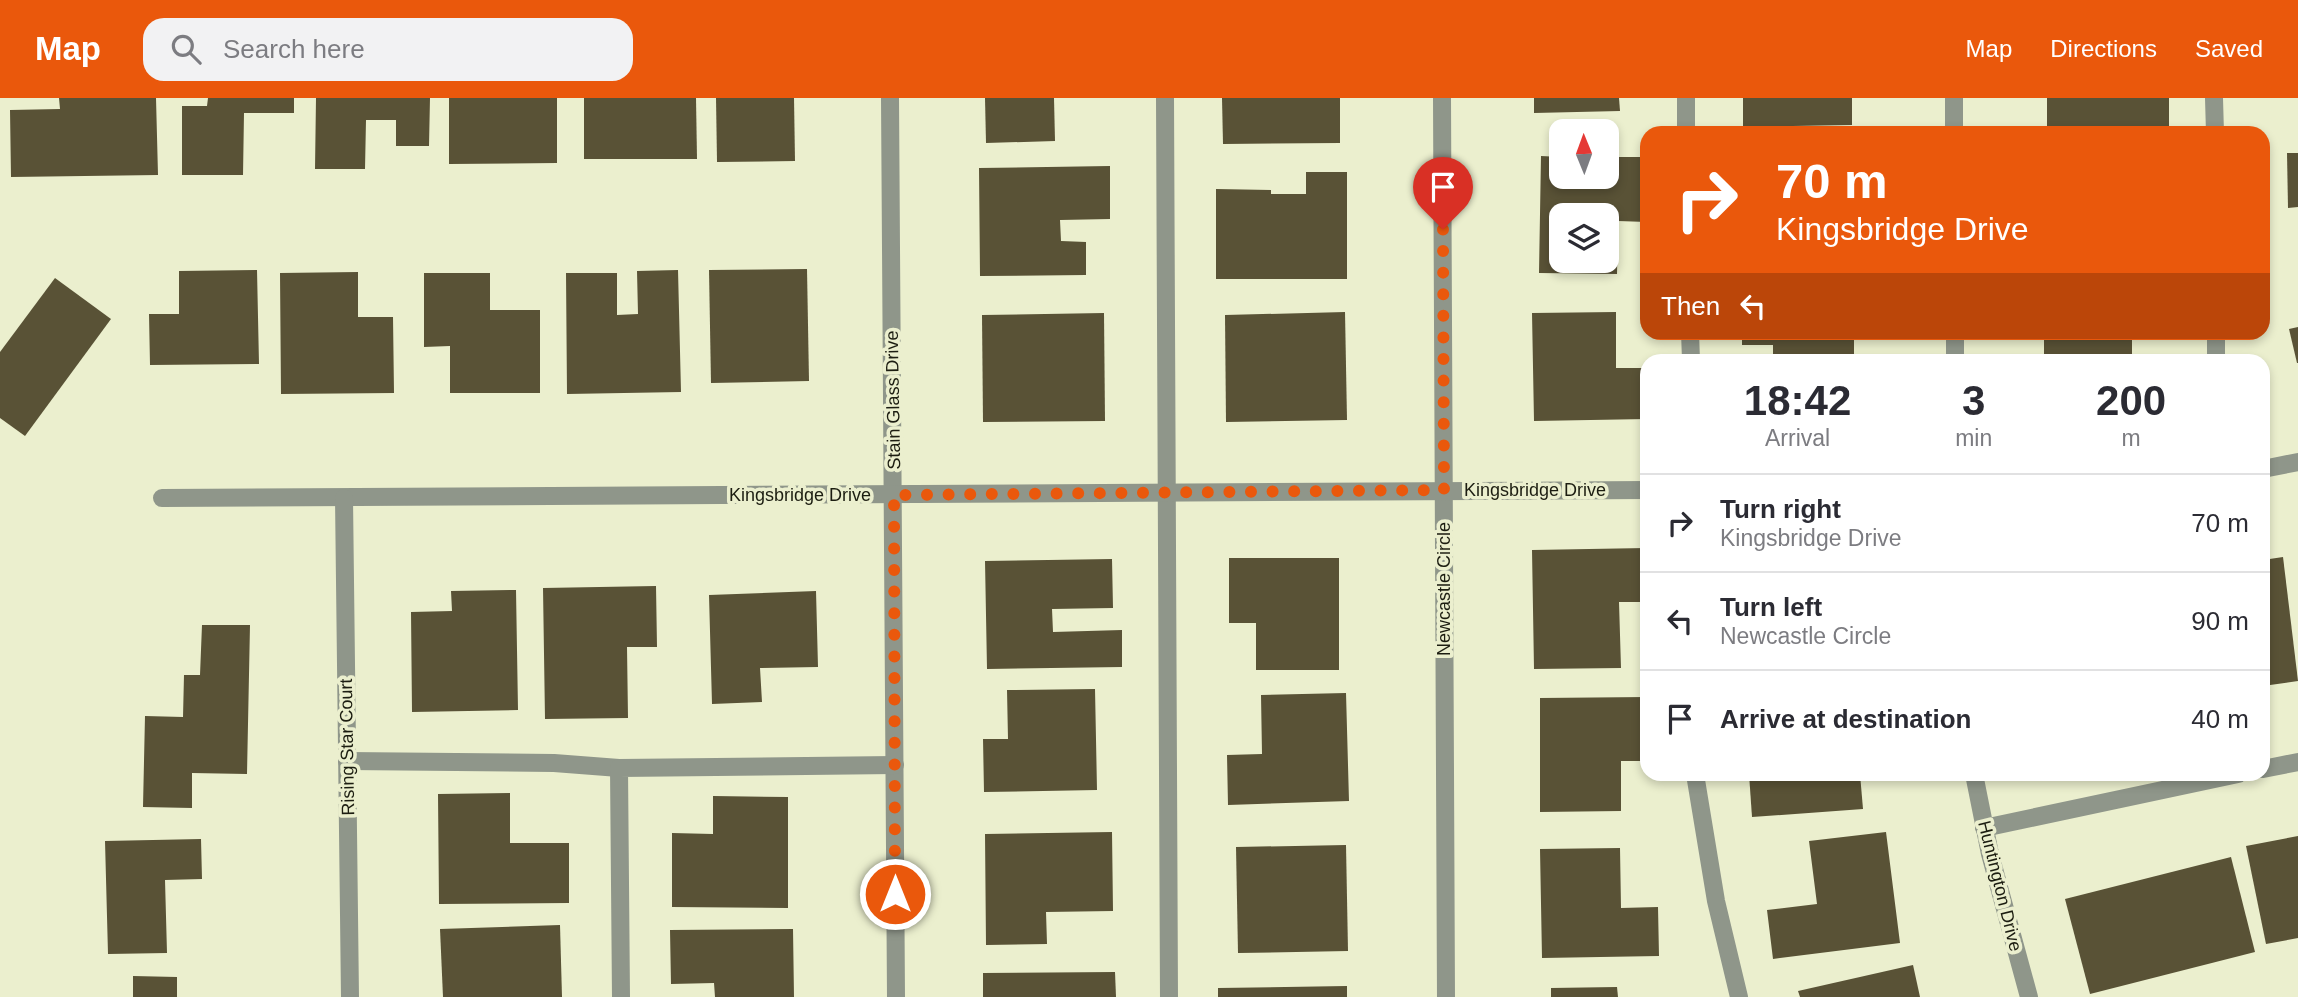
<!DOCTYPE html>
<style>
:root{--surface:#fff;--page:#f2f2f3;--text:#2b2b33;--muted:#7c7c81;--line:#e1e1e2;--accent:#ea580c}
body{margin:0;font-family:Arial,sans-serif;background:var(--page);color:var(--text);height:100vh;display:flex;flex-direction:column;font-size:26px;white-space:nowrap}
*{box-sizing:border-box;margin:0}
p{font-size:23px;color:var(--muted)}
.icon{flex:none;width:38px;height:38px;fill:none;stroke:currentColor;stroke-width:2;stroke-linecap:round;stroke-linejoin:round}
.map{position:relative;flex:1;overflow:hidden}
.panel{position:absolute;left:1640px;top:256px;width:630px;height:427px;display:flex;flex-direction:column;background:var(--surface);border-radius:21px;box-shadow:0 4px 10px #0003}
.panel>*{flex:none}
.banner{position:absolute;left:1640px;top:28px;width:630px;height:214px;border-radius:21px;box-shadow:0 4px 10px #0003;background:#ea580c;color:#fff;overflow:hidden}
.needle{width:46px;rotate:359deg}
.tools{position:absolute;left:1549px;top:21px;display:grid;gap:14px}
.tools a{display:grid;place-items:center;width:70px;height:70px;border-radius:14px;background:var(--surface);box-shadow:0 4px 10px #0003;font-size:35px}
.pin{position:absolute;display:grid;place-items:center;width:60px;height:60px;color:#fff;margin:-72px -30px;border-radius:50% 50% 50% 0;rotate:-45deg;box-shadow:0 0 7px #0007}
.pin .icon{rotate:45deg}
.me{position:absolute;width:77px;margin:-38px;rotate:0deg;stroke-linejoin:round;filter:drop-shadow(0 0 5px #0008)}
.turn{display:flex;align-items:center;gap:24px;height:147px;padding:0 21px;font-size:32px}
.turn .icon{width:91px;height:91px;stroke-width:2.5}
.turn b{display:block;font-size:49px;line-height:60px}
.then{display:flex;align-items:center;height:66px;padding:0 21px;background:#0003;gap:14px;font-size:26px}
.eta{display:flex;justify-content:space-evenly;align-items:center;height:119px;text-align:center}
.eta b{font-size:42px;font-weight:700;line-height:49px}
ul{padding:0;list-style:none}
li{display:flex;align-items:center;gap:21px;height:98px;padding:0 21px;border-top:2px solid var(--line)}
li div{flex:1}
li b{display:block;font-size:26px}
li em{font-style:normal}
header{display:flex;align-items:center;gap:42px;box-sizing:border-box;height:98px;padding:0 35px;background:var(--accent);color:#fff}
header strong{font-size:33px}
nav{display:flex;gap:38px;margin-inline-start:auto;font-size:24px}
.search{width:490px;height:63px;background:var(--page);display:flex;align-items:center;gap:18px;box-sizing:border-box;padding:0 24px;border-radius:21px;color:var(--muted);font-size:26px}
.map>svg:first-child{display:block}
</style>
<header>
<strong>Map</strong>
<div class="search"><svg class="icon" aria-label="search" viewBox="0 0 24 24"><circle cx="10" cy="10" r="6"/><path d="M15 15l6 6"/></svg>Search here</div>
<nav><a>Map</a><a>Directions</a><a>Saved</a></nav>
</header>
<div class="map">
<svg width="2298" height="899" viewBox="0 0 2298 899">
<rect width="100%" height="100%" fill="#ebefce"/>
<g fill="#595236" fill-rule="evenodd">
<polygon points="59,0 156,0 158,77 11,79 10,12 60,11"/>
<polygon points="208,0 294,0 294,15 244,15 243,77 182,77 182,8 207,8"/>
<polygon points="316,0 430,0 429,48 396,48 396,22 366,22 365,71 315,71"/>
<polygon points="449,0 557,0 557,65 449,66"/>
<polygon points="584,0 696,0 697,61 584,61"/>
<polygon points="716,0 794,0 795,63 717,64"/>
<polygon points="985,0 1054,0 1055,43 986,45"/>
<polygon points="1222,0 1340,0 1340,45 1223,46"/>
<polygon points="1534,0 1619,0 1620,13 1534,15"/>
<polygon points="1743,0 1852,0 1852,27 1743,29"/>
<rect x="2047" y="0" width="122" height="35"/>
<polygon points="2287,55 2298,55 2298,109 2288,110"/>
<path d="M1541 58 1561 59V79H1606V59H1647V124L1618 123 1617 176 1539 175ZM1561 117H1606V163H1561Z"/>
<polygon points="1110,68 1110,121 1060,122 1061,143 1086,144 1086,177 980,178 979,70"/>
<polygon points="1306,74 1347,74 1347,181 1216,181 1216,91 1271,92 1271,96 1306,96"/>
<polygon points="807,171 809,283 711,285 709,172"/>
<polygon points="257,172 259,266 150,267 149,216 179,216 179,173"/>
<polygon points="678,172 681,294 567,296 566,175 617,175 617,217 638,216 637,173"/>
<polygon points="358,174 358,219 393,219 394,295 281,296 280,175"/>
<polygon points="424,175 490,175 490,212 540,212 540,295 450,295 450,248 424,249"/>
<polygon points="55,180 111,221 25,338 0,320 0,254"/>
<polygon points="1345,214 1347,322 1226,324 1225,217"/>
<polygon points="1616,214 1616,270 1647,270 1647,321 1534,323 1532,215"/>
<polygon points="1104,215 1105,323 983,324 982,217"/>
<polygon points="2298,229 2298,265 2297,265 2289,231"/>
<polygon points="1742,234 1854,234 1854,262 1773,262 1773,247 1742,247"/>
<polygon points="2044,234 2183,234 2183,241 2132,242 2132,262 2044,262"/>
<polygon points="1646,450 1647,504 1619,504 1621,570 1534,571 1532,452"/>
<polygon points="2283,459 2298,583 2263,588 2263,462"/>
<polygon points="1229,460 1339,460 1339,572 1256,572 1256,525 1229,525"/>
<polygon points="1112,461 1113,510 1052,511 1053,534 1122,532 1122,569 987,571 985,463"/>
<polygon points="656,488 657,549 627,549 628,620 545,621 543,490"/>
<polygon points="516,492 518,612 412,614 411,514 452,513 451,493"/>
<polygon points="816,493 818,569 760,570 762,604 712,606 709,497"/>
<polygon points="202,527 250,527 247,676 192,675 192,710 143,709 145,618 183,619 184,577 200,577"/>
<polygon points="1095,591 1097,692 984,694 983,641 1008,641 1007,592"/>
<polygon points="1346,595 1349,703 1228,707 1227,657 1262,656 1261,597"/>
<polygon points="1647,599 1647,663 1621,663 1621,713 1540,714 1540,600"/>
<polygon points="1749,676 1860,676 1863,711 1752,719"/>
<polygon points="510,695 510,745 569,745 569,805 439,806 438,696"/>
<polygon points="713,698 788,699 788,810 672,809 672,735 713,736"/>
<polygon points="1112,734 1113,813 1046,814 1047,846 986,847 985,736"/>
<polygon points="1886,734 1900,845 1773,861 1767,812 1817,806 1809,743"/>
<polygon points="2298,738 2298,840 2266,846 2246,748"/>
<polygon points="201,741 202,781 165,782 167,855 108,856 105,743"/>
<polygon points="1346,747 1348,853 1238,855 1236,749"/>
<polygon points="1620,750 1621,810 1658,809 1659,858 1542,860 1540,751"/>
<polygon points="2231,759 2255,854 2090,896 2065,801"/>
<polygon points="560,827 562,899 443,899 440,831"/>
<polygon points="793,831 794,899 715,899 714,885 671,886 670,832"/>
<polygon points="1913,867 1920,899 1800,899 1798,893"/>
<polygon points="1115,874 1116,899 983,899 983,875"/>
<polygon points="133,878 177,879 177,899 133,899"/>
<polygon points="1347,888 1347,899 1218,899 1218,890"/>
<polygon points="1617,889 1618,899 1551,899 1551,890"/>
</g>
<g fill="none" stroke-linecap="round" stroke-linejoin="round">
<g stroke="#8f968a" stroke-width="18">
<polyline points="890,0 896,899"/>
<polyline points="1165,0 1169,899"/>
<polyline points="1442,0 1446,899"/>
<polyline points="1686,0 1686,35"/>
<polyline points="1954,0 1954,35"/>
<polyline points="2214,0 2215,35"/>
<polyline points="1690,234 1691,262"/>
<polyline points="1955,234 1955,262"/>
<polyline points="2216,262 2216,234"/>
<polyline points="2263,371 2298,364"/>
<polyline points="162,400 1647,392"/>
<polyline points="344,400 350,899"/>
<polyline points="347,663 554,665 619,670"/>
<polyline points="2263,671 2298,664"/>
<polyline points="1695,676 1716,803 1739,899"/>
<polyline points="1974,676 1990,756 2029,899"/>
<polyline points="1984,730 2238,676"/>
<polyline points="621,899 619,670 895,667"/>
</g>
</g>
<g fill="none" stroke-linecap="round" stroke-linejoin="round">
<polyline stroke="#ea580c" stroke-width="12" stroke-dasharray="0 21.6" points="895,796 894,397 1444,392 1443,131"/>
</g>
<g text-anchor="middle" stroke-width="7" stroke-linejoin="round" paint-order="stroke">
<g font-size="18" fill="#1c1d11" stroke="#ebefce">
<text transform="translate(893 302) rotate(-91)" y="6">Stain Glass Drive</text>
<text x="1535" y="398">Kingsbridge Drive</text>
<text x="800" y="403">Kingsbridge Drive</text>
<text transform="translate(1444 491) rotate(-90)" y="6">Newcastle Circle</text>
<text transform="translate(347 649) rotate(-91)" y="6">Rising Star Court</text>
<text transform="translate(2000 788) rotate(76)" y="6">Huntington Drive</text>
</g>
</g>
</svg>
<div class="tools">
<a><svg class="needle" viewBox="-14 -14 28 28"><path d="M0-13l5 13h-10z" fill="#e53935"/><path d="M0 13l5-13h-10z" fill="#7c7c81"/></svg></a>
<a><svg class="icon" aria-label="layers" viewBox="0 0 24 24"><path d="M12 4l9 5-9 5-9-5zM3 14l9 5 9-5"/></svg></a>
</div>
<div class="pin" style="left:1443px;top:131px;background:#d93025"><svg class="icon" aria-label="arrive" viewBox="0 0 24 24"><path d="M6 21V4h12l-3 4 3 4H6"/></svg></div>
<svg class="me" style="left:895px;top:796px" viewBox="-20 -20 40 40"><circle r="17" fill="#ea580c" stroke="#fff" stroke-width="3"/><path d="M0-11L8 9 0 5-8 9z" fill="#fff"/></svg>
<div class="banner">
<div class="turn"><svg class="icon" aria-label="right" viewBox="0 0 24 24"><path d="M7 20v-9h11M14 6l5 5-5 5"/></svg><div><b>70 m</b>Kingsbridge Drive</div></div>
<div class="then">Then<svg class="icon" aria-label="left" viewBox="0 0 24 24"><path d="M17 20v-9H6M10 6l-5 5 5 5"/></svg></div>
</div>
<section class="panel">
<div class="eta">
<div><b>18:42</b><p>Arrival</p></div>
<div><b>3</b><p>min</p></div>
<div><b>200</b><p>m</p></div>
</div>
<ul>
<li><svg class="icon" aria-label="right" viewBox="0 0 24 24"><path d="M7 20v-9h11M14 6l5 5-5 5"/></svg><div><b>Turn right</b><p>Kingsbridge Drive</p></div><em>70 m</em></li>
<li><svg class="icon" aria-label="left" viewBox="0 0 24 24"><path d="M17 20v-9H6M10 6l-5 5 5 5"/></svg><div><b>Turn left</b><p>Newcastle Circle</p></div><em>90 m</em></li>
<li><svg class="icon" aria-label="arrive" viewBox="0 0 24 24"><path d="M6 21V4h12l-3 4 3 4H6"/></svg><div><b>Arrive at destination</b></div><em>40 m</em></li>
</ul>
</section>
</div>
